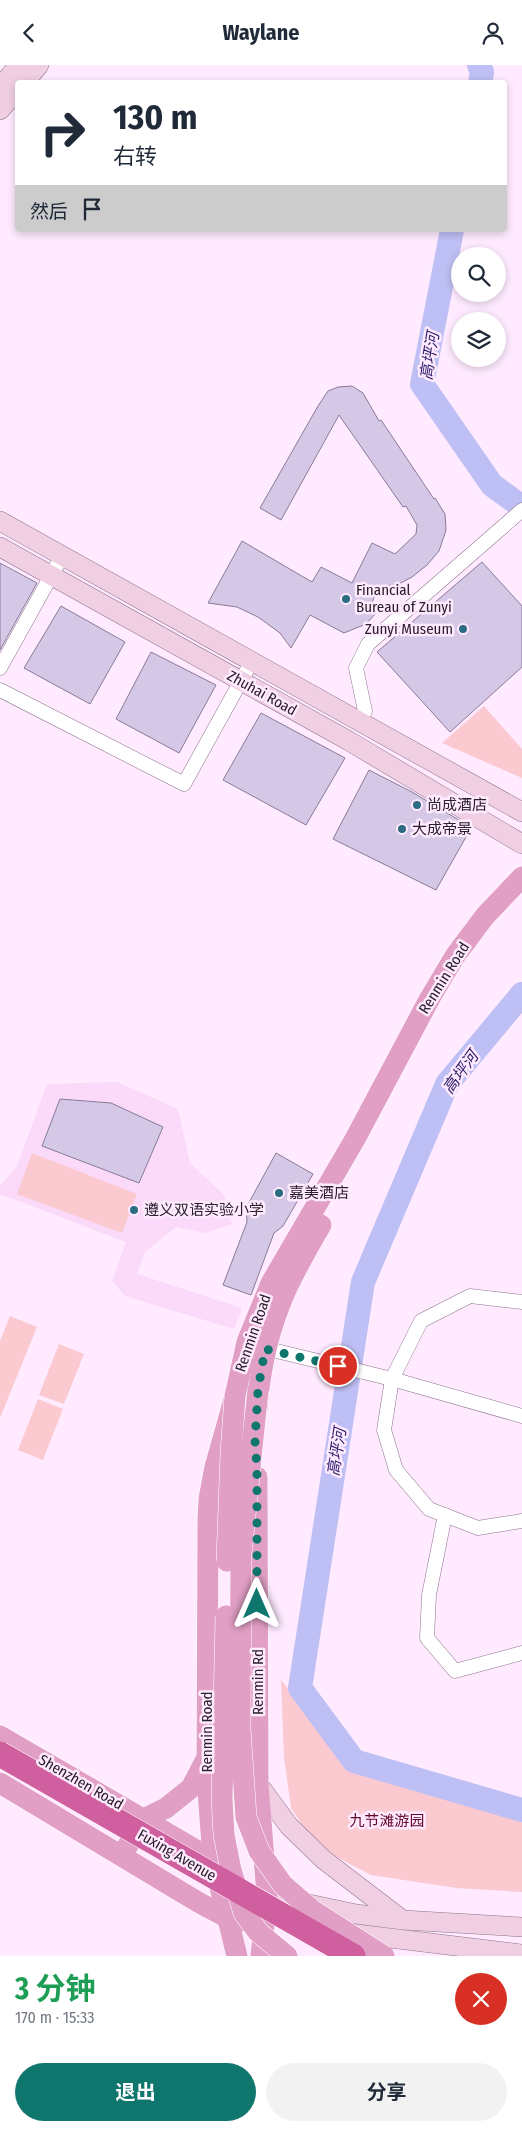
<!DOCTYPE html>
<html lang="zh">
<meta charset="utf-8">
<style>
:root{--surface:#fff;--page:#f2f2f3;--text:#1f2937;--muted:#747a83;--accent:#0f766e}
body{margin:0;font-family:"Fira Sans Condensed","Noto Sans SC",sans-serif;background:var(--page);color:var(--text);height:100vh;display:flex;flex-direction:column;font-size:19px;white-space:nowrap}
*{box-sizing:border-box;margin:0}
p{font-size:16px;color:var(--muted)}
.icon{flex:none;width:28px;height:28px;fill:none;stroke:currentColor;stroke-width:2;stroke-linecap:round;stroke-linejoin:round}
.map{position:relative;height:1891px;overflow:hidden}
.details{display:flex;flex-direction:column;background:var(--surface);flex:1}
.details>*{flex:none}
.hud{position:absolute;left:15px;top:15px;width:492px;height:152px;border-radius:5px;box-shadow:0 2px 8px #0003;background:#fff;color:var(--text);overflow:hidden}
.buttons{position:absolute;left:451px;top:182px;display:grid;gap:10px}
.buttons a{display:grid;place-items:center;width:55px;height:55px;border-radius:50%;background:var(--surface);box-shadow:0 2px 8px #0003;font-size:25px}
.pin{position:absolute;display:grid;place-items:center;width:42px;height:42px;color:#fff;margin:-21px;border:2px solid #fff;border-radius:50%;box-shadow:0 1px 5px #0007}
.me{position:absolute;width:55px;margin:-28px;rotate:0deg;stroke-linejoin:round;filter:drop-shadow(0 0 4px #0008)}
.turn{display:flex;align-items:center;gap:18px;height:105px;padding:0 15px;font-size:22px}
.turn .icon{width:65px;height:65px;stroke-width:2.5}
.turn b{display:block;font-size:35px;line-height:42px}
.then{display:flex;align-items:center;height:48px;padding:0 15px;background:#0003;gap:10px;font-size:19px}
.round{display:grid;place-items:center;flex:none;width:52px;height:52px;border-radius:26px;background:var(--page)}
.head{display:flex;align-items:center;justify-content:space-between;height:85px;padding:0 15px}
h1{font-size:30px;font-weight:700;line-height:38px;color:#1e9e55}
.button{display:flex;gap:10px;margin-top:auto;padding:10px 15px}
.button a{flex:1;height:58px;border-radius:30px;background:var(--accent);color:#fff;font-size:20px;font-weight:700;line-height:58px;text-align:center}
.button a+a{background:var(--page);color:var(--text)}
header{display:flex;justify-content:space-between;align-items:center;height:65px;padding:0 15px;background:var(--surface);font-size:22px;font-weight:700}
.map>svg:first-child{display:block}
</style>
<header><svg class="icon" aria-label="back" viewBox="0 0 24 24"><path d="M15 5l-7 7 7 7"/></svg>Waylane<svg class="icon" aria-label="person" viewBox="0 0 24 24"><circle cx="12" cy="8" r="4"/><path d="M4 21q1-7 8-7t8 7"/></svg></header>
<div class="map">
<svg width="522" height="1891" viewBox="0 0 522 1891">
<rect width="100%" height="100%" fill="#ffeaff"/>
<polygon fill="#fad9f9" points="117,1017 178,1044 190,1098 224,1130 232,1159 206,1168 176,1162 145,1187 137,1209 242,1243 234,1264 125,1231 112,1216 126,1177 0,1129 0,1121 17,1101 47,1019"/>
<g fill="#fbcad1">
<polygon points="484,641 522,684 522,713 442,678"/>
<polygon points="32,1088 137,1129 122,1168 17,1129"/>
<polygon points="10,1251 37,1262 0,1353 0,1276"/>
<polygon points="59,1279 84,1289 64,1339 39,1330"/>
<polygon points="38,1334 63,1344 43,1395 18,1385"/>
<polygon points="281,1615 308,1647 340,1677 368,1693 522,1738 522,1827 456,1823 371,1810 323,1785 304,1763 291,1743 284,1692"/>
</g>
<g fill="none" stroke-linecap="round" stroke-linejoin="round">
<g stroke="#bebff4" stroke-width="24">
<polyline points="479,0 482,7 480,18"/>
<polyline points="452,165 422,319 492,420 522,442"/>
<polyline points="522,929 447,1019 363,1217 300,1623 354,1696 522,1745"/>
</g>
</g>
<g fill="#d5c8e7" stroke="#877b98">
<polygon points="352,321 363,328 379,356 381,355 434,434 435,433 445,449 446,465 439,486 427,500 412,512 397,520 378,521 372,538 377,547 366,559 344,568 310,550 291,583 280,568 258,552 237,542 208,538 242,476 312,517 321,502 352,518 372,478 395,489 416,469 417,460 406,441 403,442 339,350 281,455 260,443 318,341 328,326 338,322"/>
<polygon points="482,497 522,541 522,602 450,667 377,587"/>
<polygon points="0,498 37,518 0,585"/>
<polygon points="61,541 125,577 90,639 24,603"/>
<polygon points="151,587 216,620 179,688 116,654"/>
<polygon points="261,648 345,693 306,760 223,715"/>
<polygon points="369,705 412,727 464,758 466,772 436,825 333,774"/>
<polygon points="60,1034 111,1038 163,1062 139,1118 42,1081"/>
<polygon points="276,1088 313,1109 283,1161 274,1168 251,1230 223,1220 247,1157 246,1143"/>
</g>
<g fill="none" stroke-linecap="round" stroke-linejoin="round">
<defs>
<g id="street">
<polyline points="0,603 62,491"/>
<polyline points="0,625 184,719 252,596"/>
<polyline points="360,656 365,646 356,603 368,579 522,445"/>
<polyline points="522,1237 470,1231 421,1256 392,1314 384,1365 396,1405 429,1444 478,1463 522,1456"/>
<polyline points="260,1282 392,1314 522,1351"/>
<polyline points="445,1450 429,1530 427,1573 455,1606 522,1588"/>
</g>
<g id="secondary">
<polyline points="24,18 39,0"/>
<polyline points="0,22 19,0"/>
<polyline points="0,45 18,25"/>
<polyline points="0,456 522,747"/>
<polyline points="0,482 349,676 522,779"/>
<polyline points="258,1719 289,1761 324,1795 400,1853"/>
<polyline points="267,1830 356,1849 403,1855 522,1862"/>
<polyline points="348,1868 522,1889"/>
</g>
<g id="primary">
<path d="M257 1344C260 1302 269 1263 286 1225 296 1203 309 1181 321 1160"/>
<polyline points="257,1412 258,1719 267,1830 261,1891"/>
<polyline points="0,1671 222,1800"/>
<polyline points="0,1718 198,1837 237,1858"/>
<polyline points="122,1790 144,1754 166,1743 191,1723 205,1696"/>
<polyline points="237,1891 213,1794 207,1713 208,1455 209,1434 215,1402 235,1331 247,1277 271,1218 355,1074 430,933 455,891 485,851 522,812"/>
</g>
</defs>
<use href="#street" stroke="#8d758d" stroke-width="15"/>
<use href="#secondary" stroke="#8d758d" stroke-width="20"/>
<use href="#primary" stroke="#fff" stroke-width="22"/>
<use href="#street" stroke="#fff" stroke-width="14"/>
<use href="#secondary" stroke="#f1cfe2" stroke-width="19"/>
<use href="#primary" stroke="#e29fc5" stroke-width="21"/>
<defs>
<g id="primary-bridge">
<polyline points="258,1325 241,1489 240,1664 246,1752 259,1786 283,1820 312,1845 384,1891"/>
<polyline points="227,1496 231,1388 235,1331"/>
<polyline points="226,1551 222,1734 224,1770 231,1805 244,1848 258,1867 287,1891"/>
</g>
<polyline id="highway-bridge" points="0,1689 353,1891"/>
</defs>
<use href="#primary-bridge" stroke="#fff" stroke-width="22" stroke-linecap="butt"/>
<use href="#highway-bridge" stroke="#fff" stroke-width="26" stroke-linecap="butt"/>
<use href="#primary-bridge" stroke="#e29fc5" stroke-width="21"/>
<use href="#highway-bridge" stroke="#cf5f9f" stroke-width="25"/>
</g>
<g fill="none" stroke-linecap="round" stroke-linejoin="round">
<polyline stroke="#0f766e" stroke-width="9" stroke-dasharray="0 16.2" points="257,1539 257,1404 255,1376 258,1325 265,1284 338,1301"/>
</g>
<g fill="#2b6c80" stroke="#ffeaff" stroke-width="2">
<circle cx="346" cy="534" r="5"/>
<circle cx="463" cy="564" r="5"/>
<circle cx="417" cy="740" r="5"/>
<circle cx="402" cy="764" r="5"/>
<circle cx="279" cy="1128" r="5"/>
<circle cx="134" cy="1145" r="5"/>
</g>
<g text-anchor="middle" stroke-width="5" stroke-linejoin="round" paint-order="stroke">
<g font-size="15" fill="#292029" stroke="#ffeaff" text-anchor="start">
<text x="356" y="530">Financial<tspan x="356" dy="17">Bureau of Zunyi</tspan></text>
<text x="453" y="569" text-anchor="end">Zunyi Museum</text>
<text x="427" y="745">尚成酒店</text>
<text x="412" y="769">大成帝景</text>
<text x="289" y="1133">嘉美酒店</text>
<text x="144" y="1150">遵义双语实验小学</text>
</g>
<g font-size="15" fill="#292029" stroke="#ffeaff">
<text transform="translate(262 628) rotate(29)" y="5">Zhuhai Road</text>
<text transform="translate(444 913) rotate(-58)" y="5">Renmin Road</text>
<text transform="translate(253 1268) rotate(-71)" y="5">Renmin Road</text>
<text transform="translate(258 1617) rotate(-90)" y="5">Renmin Rd</text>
<text transform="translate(207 1667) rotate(-90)" y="5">Renmin Road</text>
<text transform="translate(81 1717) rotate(30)" y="5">Shenzhen Road</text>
<text transform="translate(177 1790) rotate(30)" y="5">Fuxing Avenue</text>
</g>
<g font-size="15" fill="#630627" stroke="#ffeaff">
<text x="387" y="1761">九节滩游园</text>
</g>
<g font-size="16" font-style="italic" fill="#2a1d68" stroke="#ffeaff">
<text transform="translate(429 291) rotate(-81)" y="6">高坪河</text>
<text transform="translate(460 1007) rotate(-54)" y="6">高坪河</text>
<text transform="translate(336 1387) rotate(-81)" y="6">高坪河</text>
</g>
</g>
</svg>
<div class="buttons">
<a><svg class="icon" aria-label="search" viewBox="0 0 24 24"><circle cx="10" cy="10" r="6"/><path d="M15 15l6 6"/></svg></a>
<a><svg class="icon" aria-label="layers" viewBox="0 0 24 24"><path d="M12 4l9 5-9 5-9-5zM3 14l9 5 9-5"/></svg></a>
</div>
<div class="pin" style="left:338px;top:1301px;background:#d93025"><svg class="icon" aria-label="arrive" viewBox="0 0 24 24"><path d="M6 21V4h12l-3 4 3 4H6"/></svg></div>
<svg class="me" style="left:257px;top:1539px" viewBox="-20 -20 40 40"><path d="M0-17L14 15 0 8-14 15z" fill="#0f766e" stroke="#fff" stroke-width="4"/></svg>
<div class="hud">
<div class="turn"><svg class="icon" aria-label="right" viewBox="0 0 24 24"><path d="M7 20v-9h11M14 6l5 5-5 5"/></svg><div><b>130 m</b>右转</div></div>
<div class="then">然后<svg class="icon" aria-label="arrive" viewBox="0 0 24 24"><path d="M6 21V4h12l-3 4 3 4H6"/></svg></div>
</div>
</div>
<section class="details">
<div class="head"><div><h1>3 分钟</h1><p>170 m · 15:33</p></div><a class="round" style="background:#d93025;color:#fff"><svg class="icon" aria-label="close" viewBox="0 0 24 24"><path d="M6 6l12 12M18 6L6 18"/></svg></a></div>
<div class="button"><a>退出</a><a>分享</a></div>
</section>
